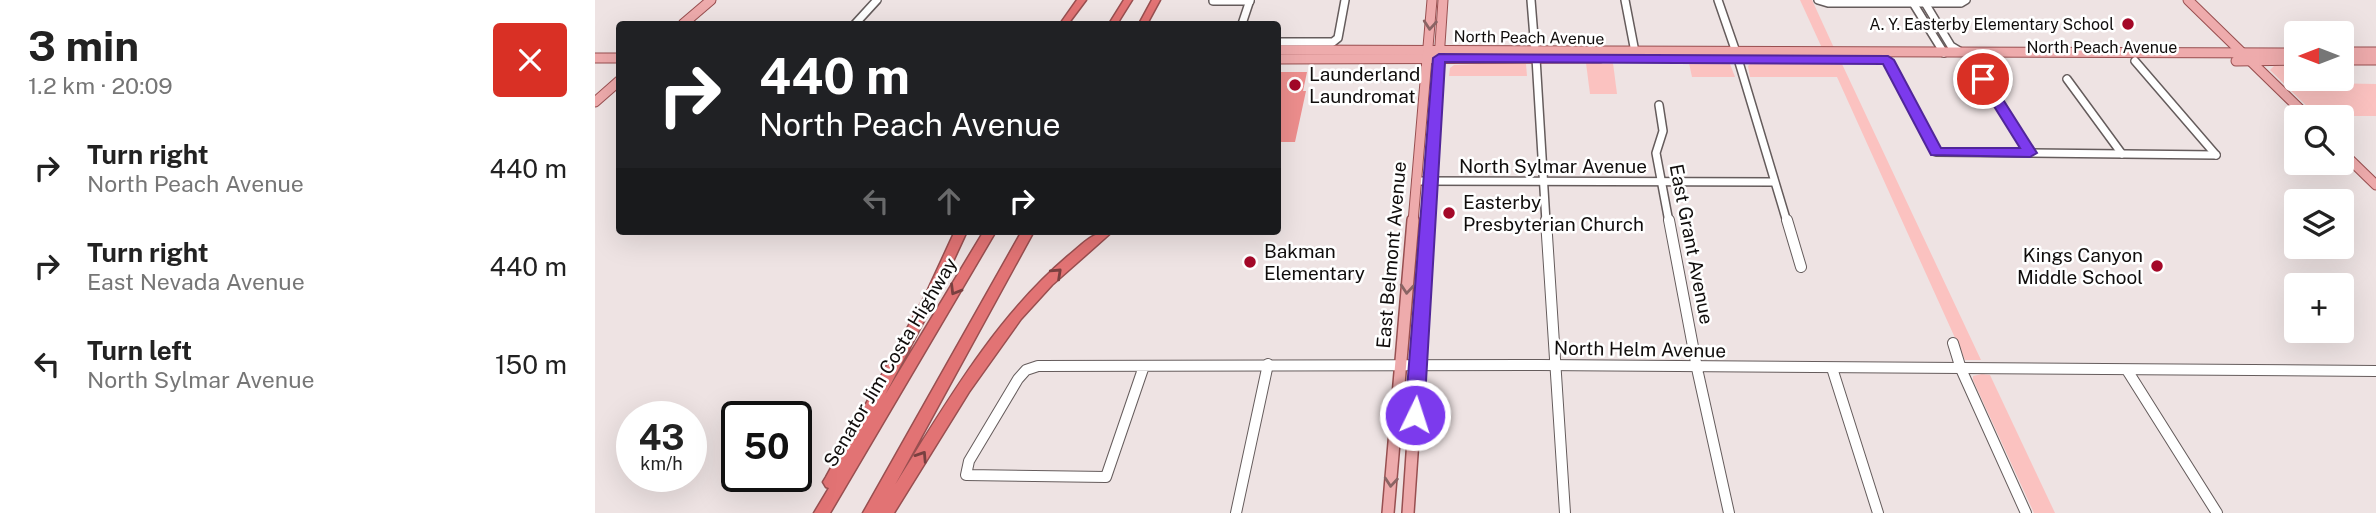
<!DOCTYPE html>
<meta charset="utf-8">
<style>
:root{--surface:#fff;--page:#f2f2f2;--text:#222;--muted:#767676}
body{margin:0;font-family:"Public Sans",sans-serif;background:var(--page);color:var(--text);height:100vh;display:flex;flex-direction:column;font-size:26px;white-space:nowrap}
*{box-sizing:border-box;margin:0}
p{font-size:23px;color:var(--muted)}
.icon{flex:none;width:38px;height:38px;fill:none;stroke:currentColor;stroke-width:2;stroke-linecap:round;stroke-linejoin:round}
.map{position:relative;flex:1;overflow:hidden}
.side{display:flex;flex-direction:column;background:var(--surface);width:595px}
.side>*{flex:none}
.top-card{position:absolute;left:21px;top:21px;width:665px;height:214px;border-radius:7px;box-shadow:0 7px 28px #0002;background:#202124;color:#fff;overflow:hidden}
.needle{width:46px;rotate:270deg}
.controls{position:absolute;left:1689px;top:21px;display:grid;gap:14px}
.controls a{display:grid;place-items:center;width:70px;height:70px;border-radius:7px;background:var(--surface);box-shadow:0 7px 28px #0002;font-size:35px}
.speed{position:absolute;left:21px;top:401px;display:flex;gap:14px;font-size:35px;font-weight:700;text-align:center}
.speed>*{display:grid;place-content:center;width:91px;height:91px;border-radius:50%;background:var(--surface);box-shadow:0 7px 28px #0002;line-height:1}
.speed small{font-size:18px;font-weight:400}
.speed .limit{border:4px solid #111;border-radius:10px;background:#fff;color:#111}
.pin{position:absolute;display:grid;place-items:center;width:60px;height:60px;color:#fff;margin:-30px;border:4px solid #fff;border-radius:50%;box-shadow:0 2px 7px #0007}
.me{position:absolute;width:77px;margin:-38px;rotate:4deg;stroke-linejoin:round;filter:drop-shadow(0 0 5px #0008)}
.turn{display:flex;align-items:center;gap:24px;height:147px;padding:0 28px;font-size:32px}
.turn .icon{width:91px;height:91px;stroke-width:2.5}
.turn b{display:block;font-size:49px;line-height:60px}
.lanes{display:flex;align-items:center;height:66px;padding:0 28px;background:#0003;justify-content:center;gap:35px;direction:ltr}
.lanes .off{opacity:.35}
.round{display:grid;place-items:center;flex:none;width:74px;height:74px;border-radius:7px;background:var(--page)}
.headline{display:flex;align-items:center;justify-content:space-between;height:119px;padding:0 28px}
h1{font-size:42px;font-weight:700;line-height:52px}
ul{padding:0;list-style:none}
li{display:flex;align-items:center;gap:21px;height:98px;padding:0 28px}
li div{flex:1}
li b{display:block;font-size:26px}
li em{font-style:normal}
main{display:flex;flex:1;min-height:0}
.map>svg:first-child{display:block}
</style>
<main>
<section class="side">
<div class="headline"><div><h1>3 min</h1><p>1.2 km · 20:09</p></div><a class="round" style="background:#d93025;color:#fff"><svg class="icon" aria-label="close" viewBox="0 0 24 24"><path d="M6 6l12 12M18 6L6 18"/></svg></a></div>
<ul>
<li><svg class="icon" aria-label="right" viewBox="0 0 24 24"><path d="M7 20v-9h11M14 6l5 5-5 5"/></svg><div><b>Turn right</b><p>North Peach Avenue</p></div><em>440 m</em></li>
<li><svg class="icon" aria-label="right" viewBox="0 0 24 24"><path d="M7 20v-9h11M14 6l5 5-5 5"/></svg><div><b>Turn right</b><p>East Nevada Avenue</p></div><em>440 m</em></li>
<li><svg class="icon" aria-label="left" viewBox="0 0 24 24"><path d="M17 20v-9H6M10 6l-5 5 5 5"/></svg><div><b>Turn left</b><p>North Sylmar Avenue</p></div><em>150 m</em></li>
</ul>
</section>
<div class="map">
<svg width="1781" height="513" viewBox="0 0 1781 513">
<rect width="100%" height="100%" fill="#eee3e3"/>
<g fill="#fbc2c0">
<polygon points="1205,0 1217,0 1239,48 1227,48"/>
<polygon points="907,63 931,64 932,76 854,76 855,68 859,65"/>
<polygon points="991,63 1018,63 1022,94 995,94"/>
<polygon points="1094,63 1130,63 1135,64 1140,77 1097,77"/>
<polygon points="1156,63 1247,64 1386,360 1370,360 1242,77 1155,77 1153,66"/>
<polygon points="1679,66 1701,66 1701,79 1724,79 1730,83 1781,84 1781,116 1722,116 1675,70"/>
<polygon points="1387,374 1395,375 1460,513 1439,513 1378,380 1378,376"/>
</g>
<polygon fill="#ed8e8d" points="682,72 712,72 708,91 711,91 700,142 682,142"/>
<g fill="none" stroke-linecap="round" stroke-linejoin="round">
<defs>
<g id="minor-far1">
<polyline points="936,0 940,50"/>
<polyline points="1030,0 1040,52"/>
<polyline points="1123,0 1141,52"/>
<polyline points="1223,0 1233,3 1366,3 1371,0"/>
<polyline points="618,1 655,1"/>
<polyline points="1318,3 1349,53"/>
<polyline points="1330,3 1356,46 1366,52"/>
<polyline points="260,24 282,0"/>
<polyline points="647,24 655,0"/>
<polyline points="682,42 738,42 743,38 750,0"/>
<polyline points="941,58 951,222"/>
<polyline points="1143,59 1192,222"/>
<polyline points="1293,60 1341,152 1621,155"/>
<polyline points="1540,61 1621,155"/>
<polyline points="1388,79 1435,153"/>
<polyline points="1472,79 1527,154"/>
<polyline points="1064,105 1068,131 1061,153 1074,222"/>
<polyline points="821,181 1179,182"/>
</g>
<g id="minor">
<polyline points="951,220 970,513"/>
<polyline points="1074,220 1103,373 1134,513"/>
<polyline points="1192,220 1206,267"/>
<polyline points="1358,343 1366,369 1431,513"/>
<polyline points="549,366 511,477 371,475 374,461 423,379 431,370 443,366 945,365 1781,371"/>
<polyline points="1237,368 1283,513"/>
<polyline points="1532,370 1622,513"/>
<polyline points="641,513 673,364"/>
</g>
<g id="major-far1">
<polyline points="1593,0 1713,117"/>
<polyline points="88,24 116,0"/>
<polyline points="682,50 1701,53"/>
<polyline points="1746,52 1781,52"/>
<polyline points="0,58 24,58"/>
<polyline points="682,59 1005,58"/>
<polyline points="1746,60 1781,60"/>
<polyline points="1641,61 1701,60"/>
<polyline points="0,102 24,81"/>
<polyline points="1746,151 1781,185"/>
<polyline points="818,222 837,0"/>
<polyline points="833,222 848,0"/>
</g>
<g id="major">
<polyline points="793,513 818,220"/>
<polyline points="813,513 833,220"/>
</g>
<g id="highway">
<polygon points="482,0 491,0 473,24 465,24"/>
<polygon points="529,0 537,0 522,24 514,24"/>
<polygon points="557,0 565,0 552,24 544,24"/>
<polygon points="360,231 372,231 343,294 290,395 389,231 401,231 235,513 219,513 234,488 231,487 228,482 231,477 331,294"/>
<path d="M427 231H439L300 485C351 404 399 319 473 256 488 244 498 231 518 231L457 285 426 319 374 392 299 513H268Z"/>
</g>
</defs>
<use href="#minor-far1" stroke="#655c5c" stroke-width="10"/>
<use href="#minor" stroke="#655c5c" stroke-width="12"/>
<use href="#major-far1" stroke="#984f50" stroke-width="11"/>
<use href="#major" stroke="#984f50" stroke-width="14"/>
<use href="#highway" stroke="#984f50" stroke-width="3"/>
<use href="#minor-far1" stroke="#fff" stroke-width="7"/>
<use href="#minor" stroke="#fff" stroke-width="10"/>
<use href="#major-far1" stroke="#eeabac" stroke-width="9"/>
<use href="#major" stroke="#eeabac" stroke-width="11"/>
<use href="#highway" fill="#e27374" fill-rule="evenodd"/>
</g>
<defs><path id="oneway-chevron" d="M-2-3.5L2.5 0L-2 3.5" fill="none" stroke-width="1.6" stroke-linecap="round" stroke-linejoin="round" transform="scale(1.75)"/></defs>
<g stroke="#8a6464">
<use href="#oneway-chevron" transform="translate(835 25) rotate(95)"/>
<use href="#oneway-chevron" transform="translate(812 289) rotate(95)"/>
<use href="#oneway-chevron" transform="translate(796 482) rotate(95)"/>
</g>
<g stroke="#794040">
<use href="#oneway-chevron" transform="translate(462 273) rotate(-43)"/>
<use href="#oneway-chevron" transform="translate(360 290) rotate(121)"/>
<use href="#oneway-chevron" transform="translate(327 456) rotate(-57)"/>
</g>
<polygon fill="#7c3aed" stroke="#51269a" stroke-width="2" points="844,54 1293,56 1299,60 1346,148 1425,148 1382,79 1388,75 1395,79 1442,153 1435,157 1336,155 1288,64 850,62 829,415 826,420 820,422 813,420 810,415 838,58"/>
<g fill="#a40828" stroke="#fff" stroke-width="2.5">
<circle cx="1533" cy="24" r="7"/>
<circle cx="700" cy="85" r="7"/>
<circle cx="854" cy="213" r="7"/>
<circle cx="655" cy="262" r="7"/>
<circle cx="1562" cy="266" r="7"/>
</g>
<g text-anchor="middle" stroke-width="5" stroke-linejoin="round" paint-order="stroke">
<g font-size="16" fill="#100d0c" stroke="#fff" text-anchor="end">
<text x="1519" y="30">A. Y. Easterby Elementary School</text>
</g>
<g font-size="16" fill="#100d0c" stroke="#fff">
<text transform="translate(934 37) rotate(1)" y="6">North Peach Avenue</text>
<text x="1507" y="53">North Peach Avenue</text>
</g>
<g font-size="19" fill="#100d0c" stroke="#fff" text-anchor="start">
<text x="714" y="81">Launderland<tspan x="714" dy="22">Laundromat</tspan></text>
<text x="868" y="209">Easterby<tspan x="868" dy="22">Presbyterian Church</tspan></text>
<text x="669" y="258">Bakman<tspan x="669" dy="22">Elementary</tspan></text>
<text x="1548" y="262" text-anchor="end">Kings Canyon<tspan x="1548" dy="22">Middle School</tspan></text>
</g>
<g font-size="19" fill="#100d0c" stroke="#fff">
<text x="958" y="173">North Sylmar Avenue</text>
<text transform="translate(1097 244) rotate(79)" y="7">East Grant Avenue</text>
<text transform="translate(796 255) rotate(-85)" y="7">East Belmont Avenue</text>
<text transform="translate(1045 349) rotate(1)" y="7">North Helm Avenue</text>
<text transform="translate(295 362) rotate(-59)" y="7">Senator Jim Costa Highway</text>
</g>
</g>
</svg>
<div class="controls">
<a><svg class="needle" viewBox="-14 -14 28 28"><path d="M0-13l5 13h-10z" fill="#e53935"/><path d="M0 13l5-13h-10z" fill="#767676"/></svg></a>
<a><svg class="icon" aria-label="search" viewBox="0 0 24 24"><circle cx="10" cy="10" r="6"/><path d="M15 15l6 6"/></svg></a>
<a><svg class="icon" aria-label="layers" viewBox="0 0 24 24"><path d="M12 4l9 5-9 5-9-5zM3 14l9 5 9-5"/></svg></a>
<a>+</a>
</div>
<div class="speed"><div>43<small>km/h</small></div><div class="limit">50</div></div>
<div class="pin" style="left:1388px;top:79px;background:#d93025"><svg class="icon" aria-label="arrive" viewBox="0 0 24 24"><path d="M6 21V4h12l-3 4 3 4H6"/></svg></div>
<svg class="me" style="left:820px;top:415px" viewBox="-20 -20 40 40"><circle r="17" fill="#7c3aed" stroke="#fff" stroke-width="3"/><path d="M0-11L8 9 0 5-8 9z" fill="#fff"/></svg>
<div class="top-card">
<div class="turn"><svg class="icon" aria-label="right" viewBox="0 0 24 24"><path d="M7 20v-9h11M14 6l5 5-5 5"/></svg><div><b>440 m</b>North Peach Avenue</div></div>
<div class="lanes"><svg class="icon off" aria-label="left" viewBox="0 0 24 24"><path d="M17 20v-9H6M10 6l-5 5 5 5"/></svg><svg class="icon off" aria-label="ahead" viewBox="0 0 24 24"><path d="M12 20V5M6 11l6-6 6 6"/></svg><svg class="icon" aria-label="right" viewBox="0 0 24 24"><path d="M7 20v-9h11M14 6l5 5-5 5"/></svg></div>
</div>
</div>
</main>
